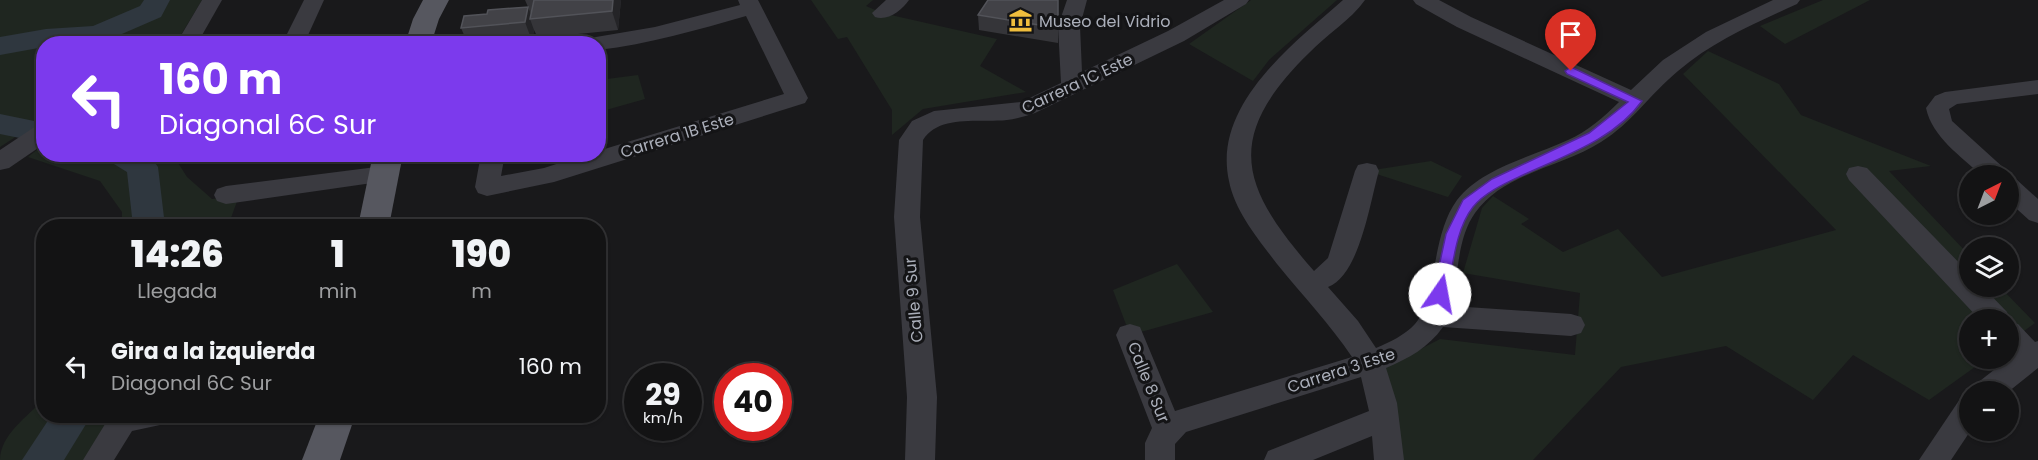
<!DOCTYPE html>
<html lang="es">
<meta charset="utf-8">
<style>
:root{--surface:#131314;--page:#202022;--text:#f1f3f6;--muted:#9d9ea0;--line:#323234}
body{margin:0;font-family:Poppins,sans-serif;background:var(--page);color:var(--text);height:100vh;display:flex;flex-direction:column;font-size:22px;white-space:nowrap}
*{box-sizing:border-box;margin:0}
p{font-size:20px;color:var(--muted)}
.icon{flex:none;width:33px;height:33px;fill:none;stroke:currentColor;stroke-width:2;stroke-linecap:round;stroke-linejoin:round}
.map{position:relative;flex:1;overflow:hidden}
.panel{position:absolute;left:36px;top:219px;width:570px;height:204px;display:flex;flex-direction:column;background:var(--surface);border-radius:24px;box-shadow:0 2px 4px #0004,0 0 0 2px var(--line)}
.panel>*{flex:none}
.top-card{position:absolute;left:36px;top:36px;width:570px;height:126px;border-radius:24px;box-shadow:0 2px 4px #0004,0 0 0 2px var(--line);background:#7c3aed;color:#fff;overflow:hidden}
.needle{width:39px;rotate:42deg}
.fabs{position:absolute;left:1959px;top:165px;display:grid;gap:12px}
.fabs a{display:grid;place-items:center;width:60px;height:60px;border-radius:50%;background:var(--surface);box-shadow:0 2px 4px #0004,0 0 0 2px var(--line);font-size:30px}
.speed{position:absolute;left:624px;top:363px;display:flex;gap:12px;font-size:30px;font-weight:700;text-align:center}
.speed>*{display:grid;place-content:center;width:78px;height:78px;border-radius:50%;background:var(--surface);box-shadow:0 2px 4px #0004,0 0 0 2px var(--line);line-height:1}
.speed small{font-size:15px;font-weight:400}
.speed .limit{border:9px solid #d22;background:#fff;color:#111}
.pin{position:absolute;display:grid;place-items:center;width:51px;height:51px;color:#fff;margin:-62px -26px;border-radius:50% 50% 50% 0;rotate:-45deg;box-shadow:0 0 6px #0007}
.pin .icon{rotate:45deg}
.me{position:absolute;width:66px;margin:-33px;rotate:12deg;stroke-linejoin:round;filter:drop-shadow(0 0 4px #0008)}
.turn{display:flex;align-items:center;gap:21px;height:126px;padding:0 24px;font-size:27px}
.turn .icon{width:78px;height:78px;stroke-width:2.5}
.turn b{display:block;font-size:42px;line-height:51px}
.eta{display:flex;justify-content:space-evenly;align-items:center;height:102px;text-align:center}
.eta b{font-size:36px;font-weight:800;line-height:42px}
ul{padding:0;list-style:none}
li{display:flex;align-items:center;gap:18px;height:90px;padding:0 24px}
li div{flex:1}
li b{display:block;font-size:22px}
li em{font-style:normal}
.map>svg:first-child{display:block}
</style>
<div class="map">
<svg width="2038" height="460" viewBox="0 0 2038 460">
<rect width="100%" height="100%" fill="#19191b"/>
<g fill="#1f2620">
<polygon points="0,0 202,0 176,43 44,44 43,119 0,147"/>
<polygon points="811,0 873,0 866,6 882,13 997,39 980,66 1026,92 923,109 892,135 892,110 847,37 838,39"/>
<polygon points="1251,0 1337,0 1269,60 1253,81 1189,44"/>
<polygon points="1823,0 1870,0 1785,44 1760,26"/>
<polygon points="1708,51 1779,84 1801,115 1931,166 1889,171 1969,255 1970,286 2000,287 2035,323 2009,342 2008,320 1970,320 1970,358 1986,359 1929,400 1853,355 1813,400 1726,346 1621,367 1533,460 1398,460 1382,369 1440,339 1575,355 1580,293 1463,273 1482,208 1493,196 1529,219 1521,224 1563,252 1618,229 1662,277 1836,230 1683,74"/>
<polygon points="638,75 645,99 599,112 599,80"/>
<polygon points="43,145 44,154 173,155 187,177 212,199 239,196 228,226 122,226 122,212 100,181 28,157"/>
<polygon points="1431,161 1462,176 1448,197 1367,171"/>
<polygon points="1177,264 1213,312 1130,335 1113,290"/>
<path d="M43 400 44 416H129L112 460H0C0 435 27 417 43 400Z"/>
</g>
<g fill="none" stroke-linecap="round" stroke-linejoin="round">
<g fill="#2f373f" fill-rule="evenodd">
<polygon points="144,0 170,0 161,17 108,40 84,44 44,44 44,47 0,55 0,37 46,29 93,26 140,6"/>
<polygon points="0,114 44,123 44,143 0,134"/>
<path d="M105 154C124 154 147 149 158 167L165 226H133L127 172 109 161Z"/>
<polygon points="51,416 91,416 64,460 22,460"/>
</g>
<g fill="#3a3a40" fill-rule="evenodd">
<polygon points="202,0 222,0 197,44 176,44"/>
<polygon points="304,0 324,0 304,44 282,44"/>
<path d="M738 0H758L808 98 805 103 554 182 487 196 478 193 475 187 481 154H505L501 176 544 168 587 154H598V151L784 94 746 16C697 30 649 44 598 50V44H586L588 39 596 37 655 27 740 5Z"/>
<path d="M886 0H909C901 11 888 21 875 17L872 13Z"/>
<path d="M1067 0H1087L1080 26 1082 72 1168 31 1224 0H1249L1246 4 1184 41 1035 113C1026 116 1016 119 1007 120 980 123 939 114 923 140L920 217 937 397 935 460H905L907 397 894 217 899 140 912 121 934 111 1021 102 1061 83 1058 26Z"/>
<path d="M1343 0H1365C1351 20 1326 35 1309 53 1222 138 1241 188 1314 271L1328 258 1355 171 1358 165 1367 163 1376 165 1379 171C1370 201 1360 275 1328 287L1358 321 1376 348C1390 342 1405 335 1415 324 1438 298 1430 237 1457 200 1483 167 1532 157 1568 140 1588 131 1604 117 1619 102L1457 27 1416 4 1413 0H1439L1471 17 1631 90 1663 60 1706 32 1773 0H1800L1797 4C1756 23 1713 41 1678 71 1650 94 1632 123 1601 142 1562 167 1503 173 1475 213 1457 238 1458 277 1452 306L1571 314 1581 317 1585 325 1581 333 1571 336 1443 327C1428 348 1409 358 1386 368L1397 403 1404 460H1374L1372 436 1313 460H1264L1268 451 1369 411 1361 377 1186 432 1175 444V460H1145V443L1152 428 1116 335 1120 327 1130 324 1140 327 1175 411 1352 357C1330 324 1302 295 1277 264 1259 240 1235 212 1229 181 1212 105 1293 44 1343 0Z"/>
<path d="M2038 80V94L1957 104 1949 109 1952 121 2006 170 2009 176 2008 177 1982 176C1961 156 1932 137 1926 108L1935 96 1945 92Z"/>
<polygon points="44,124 44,144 9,168 0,170 0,150 36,126"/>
<polygon points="384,166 393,168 396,174 393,180 226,204 217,201 214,195 217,189 226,186"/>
<polygon points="1858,166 1867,168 1970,274 1970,286 1982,286 2007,312 2010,322 2018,324 2035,342 2038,341 2038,368 2008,392 1972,392 1976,384 2013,355 2008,350 2008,320 1980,320 1849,180 1846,174 1849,168"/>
<polygon points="2008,177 2017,180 2038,199 2038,223 2029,220 2008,201"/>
<polygon points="1970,396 1971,430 1951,460 1919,460 1960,399"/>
<polygon points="110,416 165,416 160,425 132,431 114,460 83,460"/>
</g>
<g fill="#56575f" fill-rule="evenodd">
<polygon points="423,0 449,0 439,19 431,44 405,44 413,19"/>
<polygon points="373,154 403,154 389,226 358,226"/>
<polygon points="319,416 355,416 340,460 302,460"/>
</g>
</g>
<g fill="#353539">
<polygon points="525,0 621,0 618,30 538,38 534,30 532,41 505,44 468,44 461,28 487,14 528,7"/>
<polygon points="978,15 1058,28 1058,43 979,30"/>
</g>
<g fill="#242427">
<polygon points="613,0 621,0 618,30 612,11"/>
<polygon points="528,7 533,19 530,19 534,30 532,41 525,22"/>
</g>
<g fill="#424247" stroke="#525359" stroke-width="1.5">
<polygon points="534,0 613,0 612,11 530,19"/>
<polygon points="988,0 1058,0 1058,28 978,15"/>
<polygon points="528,7 525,22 461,28 464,16 487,14 488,10"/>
</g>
<path fill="#7c3aed" stroke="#51269a" stroke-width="1.5" d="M1571 67 1642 101C1615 139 1564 156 1523 175 1506 183 1485 192 1473 207 1455 230 1453 267 1447 294L1445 298H1435L1433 294 1446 234 1463 200 1492 179 1589 133 1628 102 1567 74 1565 71Z"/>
<defs>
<symbol id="museum-bare" viewBox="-9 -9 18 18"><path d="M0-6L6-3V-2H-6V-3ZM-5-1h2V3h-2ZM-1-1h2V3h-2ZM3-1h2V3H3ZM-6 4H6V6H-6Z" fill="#efbd3d" stroke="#141416" stroke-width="2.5" paint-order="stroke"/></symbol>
</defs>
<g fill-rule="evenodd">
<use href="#museum-bare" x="1004" y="4" width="33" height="33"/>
</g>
<g text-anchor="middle" stroke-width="6" stroke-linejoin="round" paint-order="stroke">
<g font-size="16" fill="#abafba" stroke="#141416" text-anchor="start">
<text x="1039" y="27">Museo del Vidrio</text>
</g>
<g font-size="16" fill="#abafba" stroke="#141416">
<text transform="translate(1077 83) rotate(-25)" y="6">Carrera 1C Este</text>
<text transform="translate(677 135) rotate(-17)" y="6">Carrera 1B Este</text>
<text transform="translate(913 300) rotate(-95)" y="6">Calle 9 Sur</text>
<text transform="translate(1341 370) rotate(-18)" y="6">Carrera 3 Este</text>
<text transform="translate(1149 382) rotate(68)" y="6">Calle 8 Sur</text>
</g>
</g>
</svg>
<div class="fabs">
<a><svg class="needle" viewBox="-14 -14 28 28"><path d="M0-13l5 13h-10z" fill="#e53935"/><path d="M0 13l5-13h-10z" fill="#9d9ea0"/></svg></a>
<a><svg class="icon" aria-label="layers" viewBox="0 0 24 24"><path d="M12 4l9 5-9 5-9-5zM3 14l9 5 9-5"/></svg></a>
<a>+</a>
<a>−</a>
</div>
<div class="speed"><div>29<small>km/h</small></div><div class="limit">40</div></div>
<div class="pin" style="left:1571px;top:71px;background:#d93025"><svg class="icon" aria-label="arrive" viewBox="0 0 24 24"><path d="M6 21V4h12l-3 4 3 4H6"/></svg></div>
<svg class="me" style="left:1440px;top:294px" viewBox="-20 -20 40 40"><circle r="19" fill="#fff"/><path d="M0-13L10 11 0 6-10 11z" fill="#7c3aed"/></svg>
<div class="top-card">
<div class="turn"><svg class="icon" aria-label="left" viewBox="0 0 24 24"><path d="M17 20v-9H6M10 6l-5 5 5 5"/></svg><div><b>160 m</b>Diagonal 6C Sur</div></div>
</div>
<section class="panel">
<div class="eta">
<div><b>14:26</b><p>Llegada</p></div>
<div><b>1</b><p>min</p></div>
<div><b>190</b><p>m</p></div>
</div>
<ul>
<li><svg class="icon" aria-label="left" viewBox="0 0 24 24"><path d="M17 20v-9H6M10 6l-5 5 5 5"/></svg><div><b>Gira a la izquierda</b><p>Diagonal 6C Sur</p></div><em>160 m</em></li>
</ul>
</section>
</div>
